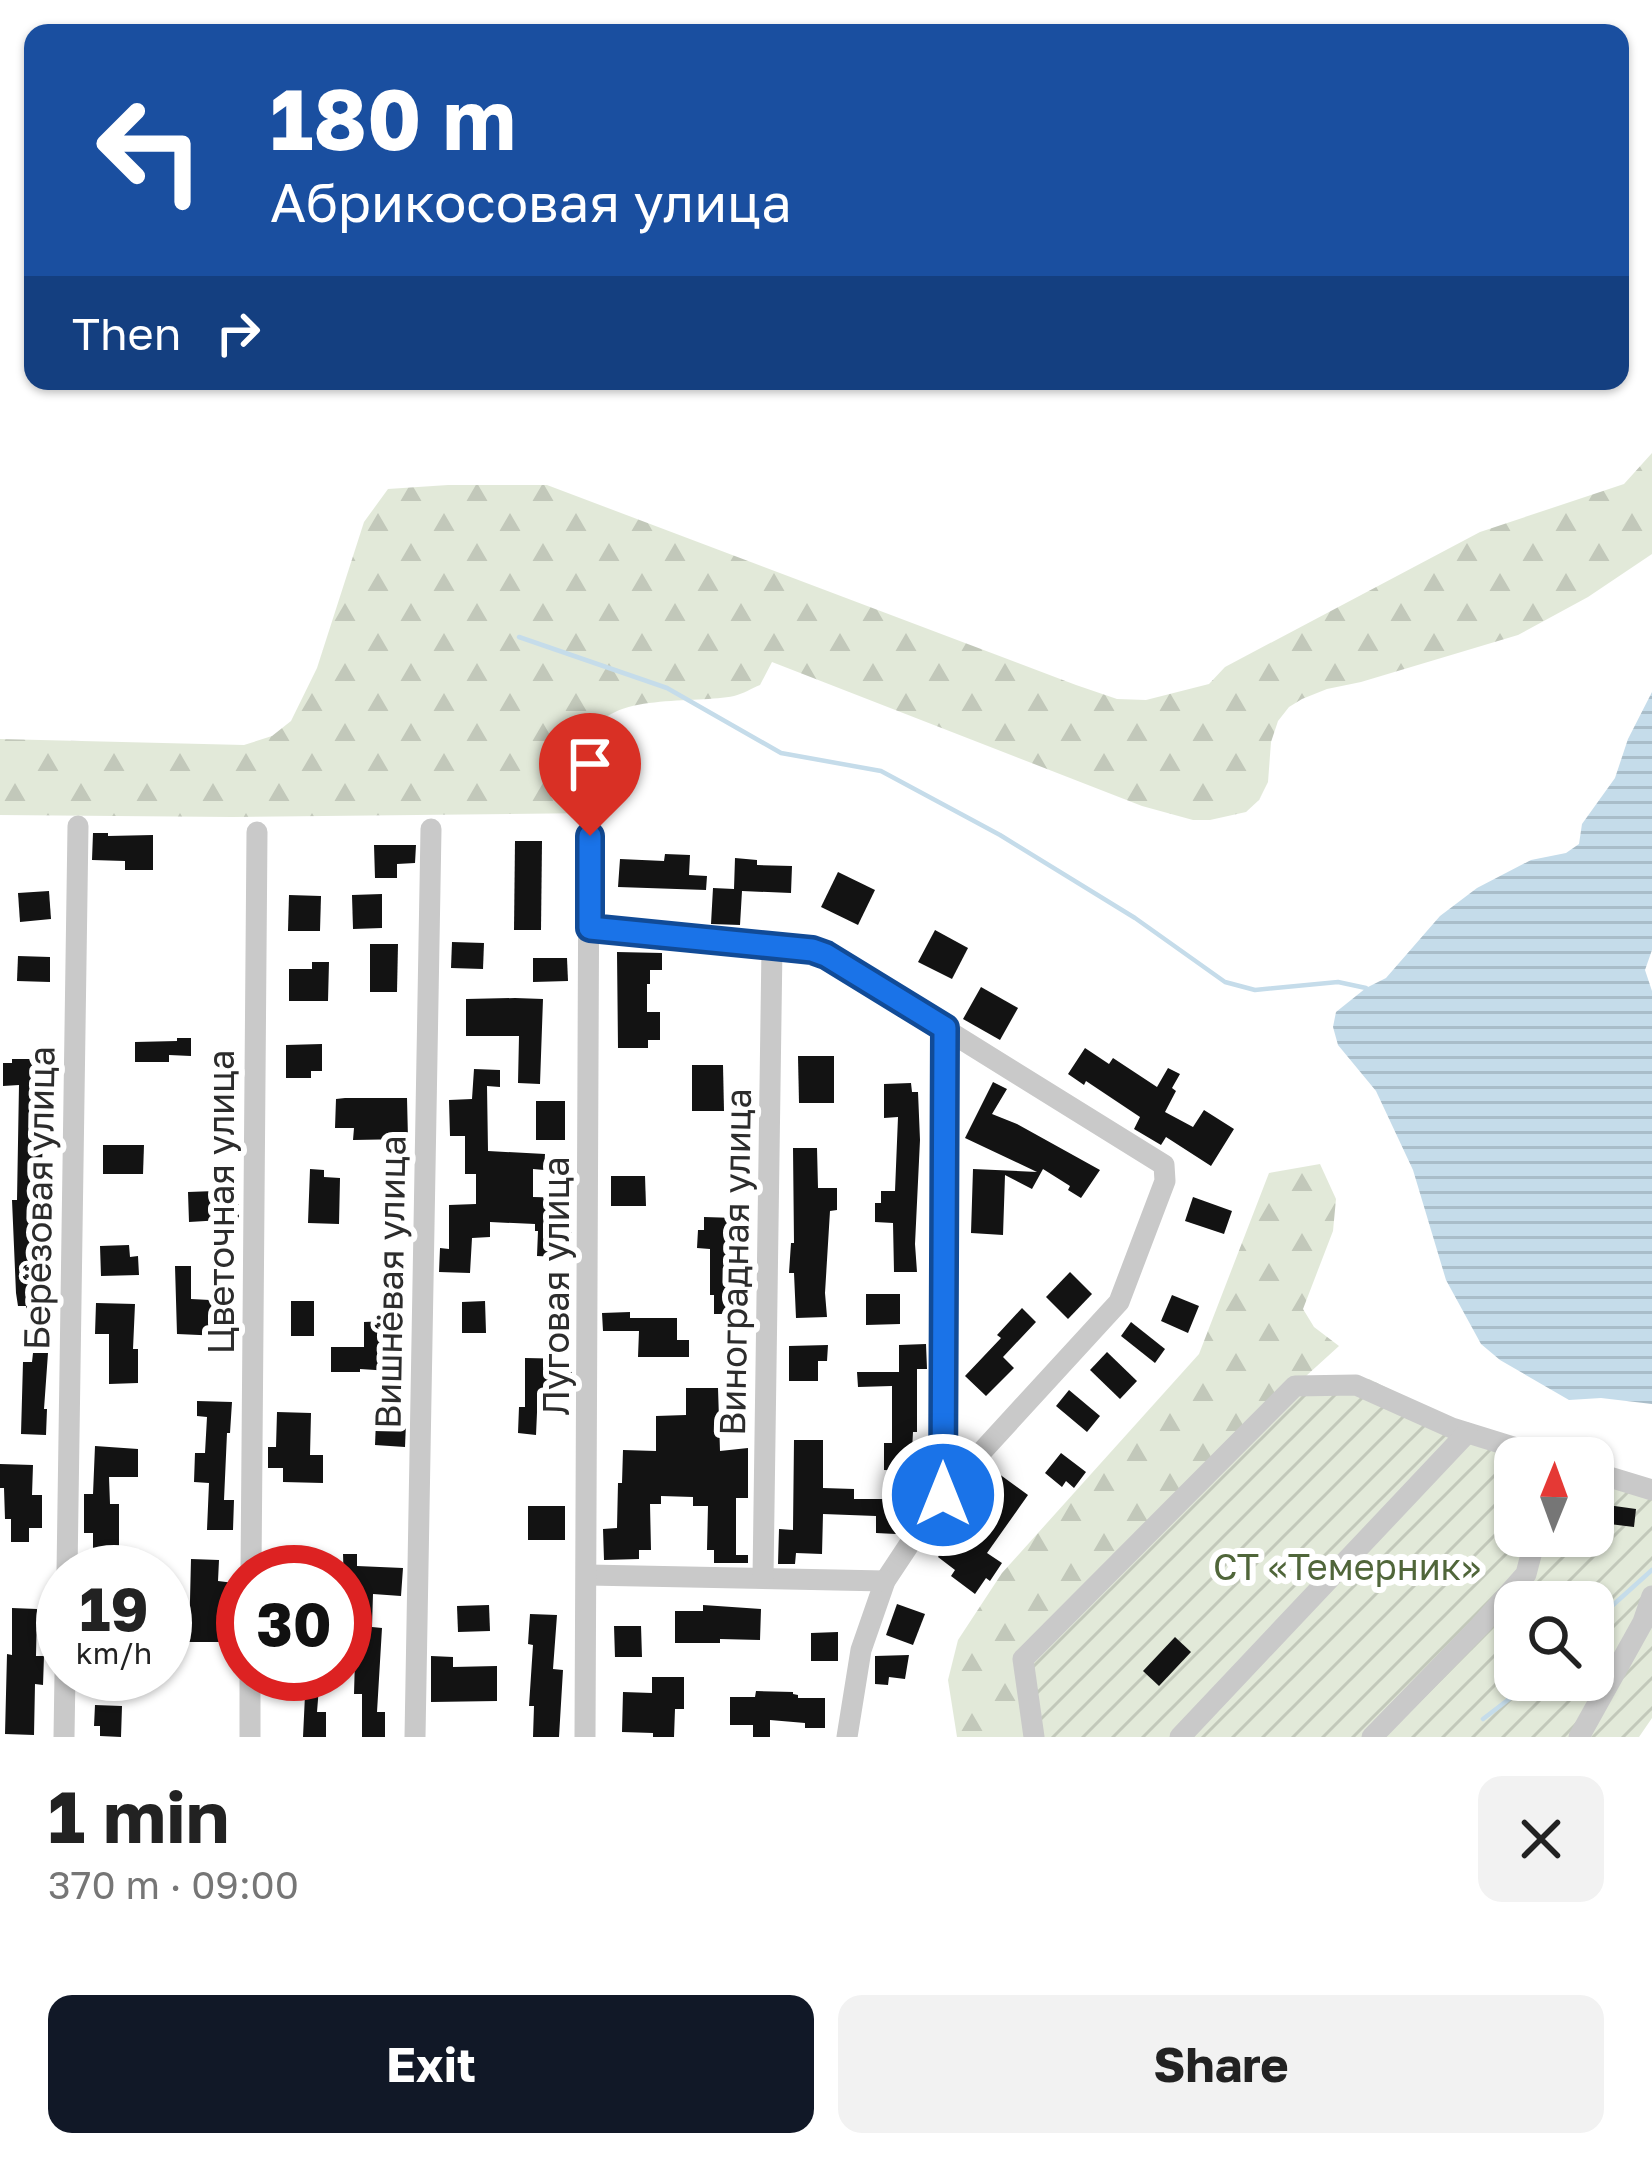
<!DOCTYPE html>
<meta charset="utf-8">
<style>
:root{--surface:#fff;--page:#f2f2f2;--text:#222;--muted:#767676;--accent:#111827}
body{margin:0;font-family:"Golos Text",sans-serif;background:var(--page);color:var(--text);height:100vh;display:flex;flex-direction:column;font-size:45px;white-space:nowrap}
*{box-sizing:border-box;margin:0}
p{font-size:39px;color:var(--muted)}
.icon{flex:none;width:66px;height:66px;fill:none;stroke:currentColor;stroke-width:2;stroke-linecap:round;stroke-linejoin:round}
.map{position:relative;height:1737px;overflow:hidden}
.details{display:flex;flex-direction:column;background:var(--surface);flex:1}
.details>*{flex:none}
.banner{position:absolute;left:24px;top:24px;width:1605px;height:366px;border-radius:24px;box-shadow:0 3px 9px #0004;background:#1a4fa0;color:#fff;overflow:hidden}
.needle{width:78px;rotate:1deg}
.controls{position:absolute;left:1494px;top:1437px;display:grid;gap:24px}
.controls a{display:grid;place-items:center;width:120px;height:120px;border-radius:24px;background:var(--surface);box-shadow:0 3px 9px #0004;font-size:60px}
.speed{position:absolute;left:36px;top:1545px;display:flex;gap:24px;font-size:60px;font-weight:700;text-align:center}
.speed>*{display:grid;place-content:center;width:156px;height:156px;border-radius:50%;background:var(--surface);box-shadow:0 3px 9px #0004;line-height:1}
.speed small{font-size:30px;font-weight:400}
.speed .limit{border:18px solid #d22;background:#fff;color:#111}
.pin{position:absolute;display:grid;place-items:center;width:102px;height:102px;color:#fff;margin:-123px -51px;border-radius:50% 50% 50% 0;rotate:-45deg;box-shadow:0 0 12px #0007}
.pin .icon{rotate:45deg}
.me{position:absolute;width:132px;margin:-66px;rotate:0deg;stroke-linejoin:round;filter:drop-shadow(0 0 9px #0008)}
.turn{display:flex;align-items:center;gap:42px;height:252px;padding:0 48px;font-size:54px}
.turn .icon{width:156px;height:156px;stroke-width:2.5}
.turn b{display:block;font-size:84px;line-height:102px}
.then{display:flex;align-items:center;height:114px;padding:0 48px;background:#0003;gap:24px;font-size:45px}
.round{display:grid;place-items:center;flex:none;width:126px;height:126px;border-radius:24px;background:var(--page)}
.headline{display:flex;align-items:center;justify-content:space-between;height:204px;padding:0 48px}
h1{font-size:72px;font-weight:700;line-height:90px}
.primary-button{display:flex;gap:24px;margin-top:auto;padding:24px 48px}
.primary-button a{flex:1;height:138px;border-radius:24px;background:var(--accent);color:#fff;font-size:48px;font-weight:700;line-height:138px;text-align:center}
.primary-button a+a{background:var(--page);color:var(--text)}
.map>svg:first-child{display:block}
</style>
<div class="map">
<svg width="1652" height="1737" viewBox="0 0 1652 1737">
<defs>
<pattern id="forest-firs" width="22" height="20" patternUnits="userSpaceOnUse" patternTransform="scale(3)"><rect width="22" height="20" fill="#e2e9d9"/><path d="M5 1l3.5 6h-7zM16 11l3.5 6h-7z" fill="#c2c8ba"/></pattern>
<pattern id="garden-furrows" width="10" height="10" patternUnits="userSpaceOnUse" patternTransform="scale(3)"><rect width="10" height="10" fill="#e2e9d9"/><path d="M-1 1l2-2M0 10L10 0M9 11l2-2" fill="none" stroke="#c2c8ba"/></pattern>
<pattern id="water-rules" width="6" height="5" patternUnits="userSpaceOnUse" patternTransform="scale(3)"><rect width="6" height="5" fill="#c5dcea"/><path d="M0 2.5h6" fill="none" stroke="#a9bdc9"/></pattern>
</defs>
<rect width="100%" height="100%" fill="#fff"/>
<g fill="url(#forest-firs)">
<path d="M1652 453V554L1588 597 1518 635 1361 682 1327 689 1302 699 1289 707 1278 721 1271 742 1268 782 1259 800 1246 812 1210 820H1193L1142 806 772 662 760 685C752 688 743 694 734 696 697 704 606 692 593 735 590 745 592 764 595 774 601 789 611 784 606 807L594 813 232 817 0 815V739L244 745 272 736 291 721 317 668 364 522 388 489 448 485H547L1076 685 1117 699 1146 700 1209 684 1225 667 1480 532 1624 484Z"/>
<polygon points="1320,1164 1336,1199 1333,1231 1303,1309 1314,1327 1339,1346 1295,1386 1034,1737 957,1737 948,1680 958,1640 1002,1573 1199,1354 1269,1173"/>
</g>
<path fill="url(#garden-furrows)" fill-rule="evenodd" d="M1302 1378 1369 1379 1471 1429 1568 1458H1515V1536H1593V1466L1652 1484V1718L1639 1737H1033L1022 1657ZM1515 1602H1593V1680H1515Z"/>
<polygon fill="url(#water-rules)" points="1652,692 1652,950 1645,970 1652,991 1652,1404 1601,1398 1569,1400 1500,1360 1481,1344 1446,1280 1413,1170 1376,1091 1338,1045 1333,1027 1336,1012 1366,988 1386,978 1440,916 1477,888 1531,860 1566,853 1579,844 1582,824 1615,778 1628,739"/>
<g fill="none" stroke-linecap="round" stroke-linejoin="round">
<g stroke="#c5dcea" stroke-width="4.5">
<polyline points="519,637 667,688 781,753 881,771 1000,835 1135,918 1225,982 1255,990 1338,982 1366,988"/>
<polyline points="1593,1623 1652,1570"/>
<polyline points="1483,1719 1534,1680"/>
</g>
</g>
<g fill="#131313">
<polygon points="93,833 108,833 108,836 153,835 153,870 125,870 125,861 92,860"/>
<polygon points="515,841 542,841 541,930 514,930"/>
<polygon points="374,845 416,845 415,863 397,864 397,878 375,878"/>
<polygon points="665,854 690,855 689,875 707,876 706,890 618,887 620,859 664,861"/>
<polygon points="735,858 757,860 757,865 792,866 791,893 742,891 740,925 711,924 713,888 734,889"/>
<polygon points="838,872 875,890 858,925 821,907"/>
<polygon points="49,891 51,919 20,922 18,893"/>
<polygon points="382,894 382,928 353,929 352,895"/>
<polygon points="289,895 321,896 320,931 288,931"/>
<polygon points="935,930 968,948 952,979 918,962"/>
<polygon points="452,942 484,943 483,969 451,968"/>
<polygon points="370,944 398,944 397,992 370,992"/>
<polygon points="617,952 662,953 662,970 650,970 650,984 647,984 647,1012 660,1012 660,1040 648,1040 648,1048 618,1048"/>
<polygon points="18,956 50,957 50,982 17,981"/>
<polygon points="533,958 567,958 568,981 533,982"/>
<polygon points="312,962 329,962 328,1001 289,1001 289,969 312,969"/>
<polygon points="981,987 1018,1008 1000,1040 963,1019"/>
<polygon points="515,998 543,999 540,1084 518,1083 519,1036 466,1036 466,999"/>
<polygon points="177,1038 191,1038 191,1056 169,1055 169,1062 135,1062 135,1042 177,1041"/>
<polygon points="322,1044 322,1071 311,1071 311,1078 286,1078 286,1045"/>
<polygon points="1085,1048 1109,1064 1113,1058 1157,1087 1168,1068 1180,1074 1172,1088 1176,1091 1165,1112 1193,1127 1204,1110 1234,1129 1211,1166 1166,1137 1161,1145 1134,1129 1140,1117 1086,1081 1084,1085 1068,1074"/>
<polygon points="798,1056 834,1056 834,1103 799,1103"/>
<polygon points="12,1059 44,1059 44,1097 50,1097 48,1134 43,1134 41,1199 44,1199 45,1248 54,1247 54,1273 41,1273 41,1310 26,1310 26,1306 18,1306 16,1293 12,1200 17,1200 19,1085 3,1086 3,1063 12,1063"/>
<polygon points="692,1065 723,1065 724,1111 692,1111"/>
<polygon points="474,1069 500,1070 500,1087 487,1086 488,1151 545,1154 544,1170 533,1169 533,1197 572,1198 572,1247 559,1247 559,1257 537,1256 538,1231 535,1231 535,1224 490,1222 490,1237 472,1238 470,1273 439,1272 440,1248 449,1249 449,1205 476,1204 476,1174 465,1174 465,1136 450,1136 449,1100 472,1099"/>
<polygon points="993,1082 1007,1089 992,1114 1017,1124 1100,1170 1081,1198 1068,1190 1070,1186 1043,1169 1032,1189 1005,1175 1003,1235 971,1233 973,1169 1037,1172 965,1138"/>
<polygon points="911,1083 912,1092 918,1092 920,1140 915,1244 917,1272 894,1272 893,1223 875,1222 875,1203 881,1203 881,1191 895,1191 898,1117 884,1118 884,1084"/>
<polygon points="345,1098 407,1098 408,1139 353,1140 354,1128 335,1128 336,1099"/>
<rect x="536" y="1101" width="29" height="39"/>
<polygon points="103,1145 144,1145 143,1174 103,1174"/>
<polygon points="793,1148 817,1148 818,1188 837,1188 837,1210 830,1211 825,1293 827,1317 796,1318 794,1273 789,1273 791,1243 794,1243"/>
<polygon points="310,1169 324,1170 324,1177 340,1178 339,1224 308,1223"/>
<polygon points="611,1176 645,1176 646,1206 611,1206"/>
<polygon points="215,1191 216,1204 239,1204 239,1219 189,1222 188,1192"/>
<polygon points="1193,1197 1232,1211 1224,1234 1185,1221"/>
<polygon points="704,1217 736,1218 735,1238 747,1239 745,1295 736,1295 736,1314 714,1314 714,1295 710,1295 710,1249 697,1248 698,1230 704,1230"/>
<polygon points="129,1245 130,1257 138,1256 139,1275 101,1276 100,1246"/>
<polygon points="175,1266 191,1266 191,1299 229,1301 228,1318 223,1318 222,1336 177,1334"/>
<polygon points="1070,1272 1092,1294 1068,1319 1046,1297"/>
<polygon points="866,1294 900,1294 900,1324 866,1325"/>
<polygon points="1172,1295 1199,1306 1188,1333 1161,1321"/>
<rect x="291" y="1301" width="23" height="35"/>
<polygon points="485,1301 486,1333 462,1333 462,1302"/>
<polygon points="96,1303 135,1304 133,1349 138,1349 138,1383 109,1384 109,1334 95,1334"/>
<polygon points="1022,1308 1036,1322 1003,1357 1014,1368 986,1396 965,1376 1001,1338 997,1335"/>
<polygon points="630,1312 630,1318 677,1318 677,1340 689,1340 689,1357 638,1357 639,1331 603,1331 602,1313"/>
<polygon points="388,1321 388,1347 407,1348 406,1372 360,1369 360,1372 331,1372 331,1347 364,1347 364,1322"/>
<polygon points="1131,1322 1165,1349 1155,1363 1121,1336"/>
<polygon points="926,1344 927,1369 917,1369 917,1432 913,1432 911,1471 884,1470 884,1443 892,1443 892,1386 858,1387 857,1372 899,1372 899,1345"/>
<polygon points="828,1345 827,1361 818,1361 818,1381 789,1381 789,1346"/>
<polygon points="1107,1352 1137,1381 1120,1399 1090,1370"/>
<polygon points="33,1353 48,1353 44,1409 47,1409 46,1435 21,1434 23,1362 32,1362"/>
<polygon points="525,1358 572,1359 572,1375 562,1376 562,1390 538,1390 536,1435 518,1433 519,1407 525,1407"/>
<polygon points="686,1388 718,1388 720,1451 748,1448 748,1498 736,1498 736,1555 748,1555 748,1563 714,1563 714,1550 707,1550 708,1506 693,1506 693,1497 661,1496 661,1504 650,1504 651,1550 639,1550 639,1559 604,1560 603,1529 617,1528 618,1483 622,1483 623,1450 656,1451 656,1416 686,1415"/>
<polygon points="1069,1390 1100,1416 1087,1432 1056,1406"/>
<polygon points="197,1401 232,1402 230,1433 227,1433 224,1500 234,1500 233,1530 207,1530 209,1483 194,1482 195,1453 205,1453 207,1417 197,1416"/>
<polygon points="277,1412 311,1413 310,1455 323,1455 323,1483 283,1482 283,1468 268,1468 268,1447 276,1447"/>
<polygon points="376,1421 406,1422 405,1447 375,1445"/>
<polygon points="794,1440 823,1440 823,1488 854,1489 854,1499 897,1499 896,1534 876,1533 876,1516 823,1514 822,1554 796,1553 795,1564 778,1564 779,1529 793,1530"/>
<polygon points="95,1446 138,1449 138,1477 109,1477 110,1504 119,1504 119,1554 145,1554 146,1569 124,1568 124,1572 93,1570 93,1533 84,1533 84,1494 93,1494"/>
<polygon points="1061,1453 1086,1472 1074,1488 1066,1481 1062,1487 1045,1473"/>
<polygon points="0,1464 33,1465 32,1495 42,1495 42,1528 29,1528 29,1542 11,1542 11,1519 5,1519 4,1488 0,1488"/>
<polygon points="995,1471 1028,1495 987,1553 1002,1563 990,1581 986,1578 975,1594 951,1576 955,1570 938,1557"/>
<polygon points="1593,1503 1636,1509 1634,1527 1593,1522"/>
<rect x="528" y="1506" width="37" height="34"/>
<polygon points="343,1554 357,1554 357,1566 403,1568 401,1596 373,1594 372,1627 382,1628 377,1712 385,1712 385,1737 362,1737 362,1694 354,1694 356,1622 345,1621"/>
<polygon points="191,1559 219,1560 218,1581 242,1584 241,1598 223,1597 223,1642 189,1642"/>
<polygon points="897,1604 925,1614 913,1645 886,1635"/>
<polygon points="489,1605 490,1631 458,1632 457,1606"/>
<polygon points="703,1605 761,1609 760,1640 720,1639 720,1643 675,1643 675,1611 703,1611"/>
<polygon points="12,1608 37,1609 36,1656 44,1656 43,1685 35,1684 34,1735 5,1734 7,1654 12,1655"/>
<polygon points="530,1614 557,1615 553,1669 563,1670 559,1737 533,1737 534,1706 529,1706 533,1645 528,1644"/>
<polygon points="614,1626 641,1626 642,1657 615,1657"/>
<polygon points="838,1632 838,1661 811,1661 811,1633"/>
<polygon points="1175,1637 1191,1652 1159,1686 1143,1671"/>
<polygon points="909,1655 905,1679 889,1677 888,1685 875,1684 875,1656"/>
<polygon points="431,1656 453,1657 453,1667 497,1666 497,1701 431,1702"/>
<polygon points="306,1674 320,1674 317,1712 326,1712 326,1737 303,1737"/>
<polygon points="652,1677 684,1677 684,1709 675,1709 674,1737 653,1737 653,1733 622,1732 623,1692 652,1693"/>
<polygon points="756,1691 793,1692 793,1694 798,1695 798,1698 825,1698 825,1728 805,1728 805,1723 770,1720 770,1737 753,1737 753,1725 730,1725 730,1697 755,1697"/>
<polygon points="95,1705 122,1706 121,1737 100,1736 100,1726 94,1726"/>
</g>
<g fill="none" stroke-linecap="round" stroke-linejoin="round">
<g stroke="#c9c9c9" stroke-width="21">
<polyline points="590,928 812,950 826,955 1164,1165 1165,1181 1119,1302 942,1495 885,1581 861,1650 847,1737"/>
<polyline points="1593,1472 1652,1490"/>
<polyline points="942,1495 945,1028"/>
<polyline points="67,1572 78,826"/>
<polyline points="251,1572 257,832"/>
<polyline points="588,1575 885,1581"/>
<polyline points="763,1578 772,946"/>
<polyline points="64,1737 65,1674"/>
<polyline points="250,1737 250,1674"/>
<polyline points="415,1737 431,829"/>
<polyline points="585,1737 589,836"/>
<polyline points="1034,1737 1023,1659 1295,1386 1356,1385 1452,1428 1549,1458"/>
<polyline points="1180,1737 1467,1433"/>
<polyline points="1372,1737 1480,1626 1526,1574 1536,1536"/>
<polyline points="1579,1737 1643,1622 1652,1596"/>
</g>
</g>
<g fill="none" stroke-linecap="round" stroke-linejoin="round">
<defs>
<polyline id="route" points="590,836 590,928 812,950 826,955 945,1028 943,1495"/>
</defs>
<use href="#route" stroke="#114b97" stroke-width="30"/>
<use href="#route" stroke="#1a73e8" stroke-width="21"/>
</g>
<g text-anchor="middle" stroke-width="12" stroke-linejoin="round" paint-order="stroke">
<g font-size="36" fill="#2c2c2c" stroke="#fff">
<text transform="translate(39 1198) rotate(-89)" y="13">Берёзовая улица</text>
<text transform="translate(221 1202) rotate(-90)" y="13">Цветочная улица</text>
<text transform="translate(735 1262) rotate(-89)" y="13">Виноградная улица</text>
<text transform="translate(390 1282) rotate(-89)" y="13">Вишнёвая улица</text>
<text transform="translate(556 1286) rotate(-90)" y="13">Луговая улица</text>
</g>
<g font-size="36" fill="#50663a" stroke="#fff">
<text x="1347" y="1580">СТ «Темерник»</text>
</g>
</g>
</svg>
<div class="controls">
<a><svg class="needle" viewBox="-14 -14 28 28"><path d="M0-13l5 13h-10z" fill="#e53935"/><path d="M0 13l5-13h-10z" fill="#767676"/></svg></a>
<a><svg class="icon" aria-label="search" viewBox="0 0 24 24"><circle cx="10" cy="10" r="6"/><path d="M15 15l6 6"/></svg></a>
</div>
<div class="speed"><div>19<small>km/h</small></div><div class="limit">30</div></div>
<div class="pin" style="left:590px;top:836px;background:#d93025"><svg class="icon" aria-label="arrive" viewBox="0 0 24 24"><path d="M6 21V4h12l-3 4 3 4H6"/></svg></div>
<svg class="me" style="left:943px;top:1495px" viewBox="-20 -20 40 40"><circle r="17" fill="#1a73e8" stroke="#fff" stroke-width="3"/><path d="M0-11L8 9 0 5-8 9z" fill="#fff"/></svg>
<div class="banner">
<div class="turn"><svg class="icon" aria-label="left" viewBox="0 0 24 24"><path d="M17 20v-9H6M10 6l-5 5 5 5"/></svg><div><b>180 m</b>Абрикосовая улица</div></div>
<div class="then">Then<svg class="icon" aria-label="right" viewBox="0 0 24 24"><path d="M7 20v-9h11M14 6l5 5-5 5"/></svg></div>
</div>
</div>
<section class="details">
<div class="headline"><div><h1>1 min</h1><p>370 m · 09:00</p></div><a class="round"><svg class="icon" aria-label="close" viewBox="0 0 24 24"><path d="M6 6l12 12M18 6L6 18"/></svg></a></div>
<div class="primary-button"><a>Exit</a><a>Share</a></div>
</section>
